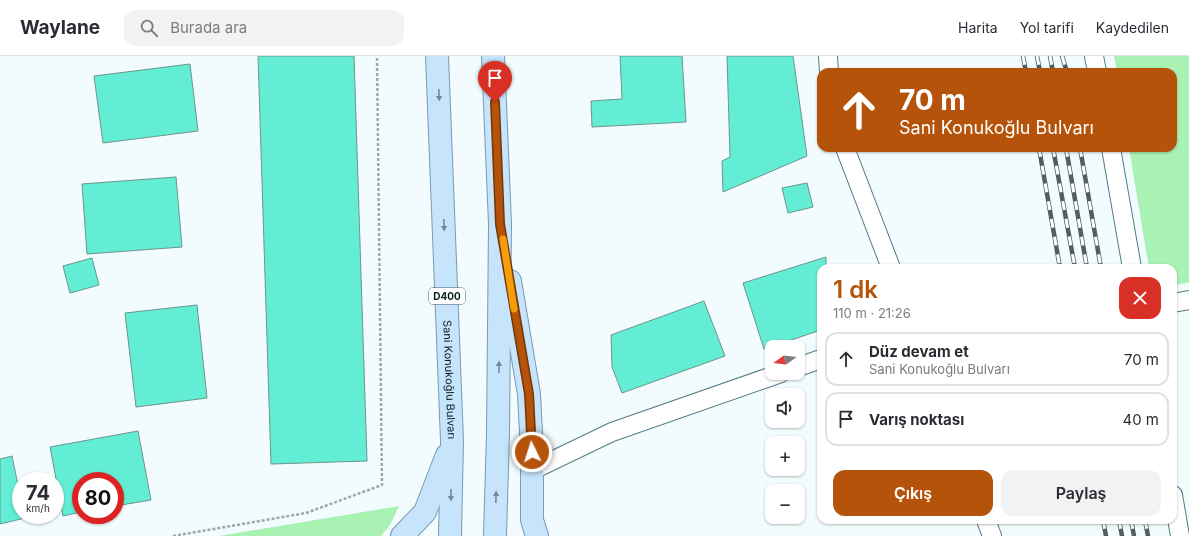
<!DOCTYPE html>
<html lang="tr">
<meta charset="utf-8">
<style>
:root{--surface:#fff;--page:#f2f2f3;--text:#2b2b33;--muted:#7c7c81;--line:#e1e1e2;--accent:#b45309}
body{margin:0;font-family:Inter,sans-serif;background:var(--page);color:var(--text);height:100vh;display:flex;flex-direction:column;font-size:15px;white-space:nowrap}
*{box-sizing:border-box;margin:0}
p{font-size:13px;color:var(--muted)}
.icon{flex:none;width:22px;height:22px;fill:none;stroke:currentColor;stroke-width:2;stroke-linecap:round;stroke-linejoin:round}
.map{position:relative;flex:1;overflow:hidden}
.details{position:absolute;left:817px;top:208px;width:360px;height:260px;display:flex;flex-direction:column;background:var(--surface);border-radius:12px;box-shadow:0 1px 3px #0004}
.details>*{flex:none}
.hud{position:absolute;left:817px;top:12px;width:360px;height:84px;border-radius:12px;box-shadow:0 1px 3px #0004;background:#b45309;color:#fff;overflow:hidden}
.needle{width:26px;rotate:255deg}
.fabs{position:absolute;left:765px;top:284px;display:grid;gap:8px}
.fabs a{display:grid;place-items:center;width:40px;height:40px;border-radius:8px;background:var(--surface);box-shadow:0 1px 3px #0004;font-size:20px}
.speed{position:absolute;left:12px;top:416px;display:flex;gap:8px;font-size:20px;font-weight:700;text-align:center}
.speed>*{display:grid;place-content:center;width:52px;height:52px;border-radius:50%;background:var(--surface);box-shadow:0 1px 3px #0004;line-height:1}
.speed small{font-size:10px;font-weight:400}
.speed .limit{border:6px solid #d22;background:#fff;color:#111}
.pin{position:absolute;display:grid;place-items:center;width:34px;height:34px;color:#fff;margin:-41px -17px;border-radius:50% 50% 50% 0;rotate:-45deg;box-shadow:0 0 4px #0007}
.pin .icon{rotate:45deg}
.me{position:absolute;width:44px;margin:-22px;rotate:356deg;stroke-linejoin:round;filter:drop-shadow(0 0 3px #0008)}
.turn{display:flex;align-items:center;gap:14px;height:84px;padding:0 16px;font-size:18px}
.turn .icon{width:52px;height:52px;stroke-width:2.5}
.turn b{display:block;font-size:28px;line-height:34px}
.round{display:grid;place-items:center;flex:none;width:42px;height:42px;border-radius:12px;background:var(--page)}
.head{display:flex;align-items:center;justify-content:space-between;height:68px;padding:0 16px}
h1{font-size:24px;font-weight:600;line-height:30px;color:var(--accent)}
.cta{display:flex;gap:8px;margin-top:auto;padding:8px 16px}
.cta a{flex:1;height:46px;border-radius:12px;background:var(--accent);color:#fff;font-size:16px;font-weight:600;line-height:46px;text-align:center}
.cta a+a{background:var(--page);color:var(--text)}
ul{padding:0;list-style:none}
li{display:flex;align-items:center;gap:12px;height:54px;margin:0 8px 6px;padding:0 8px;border:2px solid var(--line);border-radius:12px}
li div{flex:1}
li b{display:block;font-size:15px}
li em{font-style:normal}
header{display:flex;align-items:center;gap:24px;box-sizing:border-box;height:56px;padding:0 20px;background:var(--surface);border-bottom:1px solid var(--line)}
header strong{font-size:19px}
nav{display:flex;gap:22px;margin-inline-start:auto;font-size:14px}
.search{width:280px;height:36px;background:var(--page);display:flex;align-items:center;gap:10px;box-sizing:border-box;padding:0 14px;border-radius:12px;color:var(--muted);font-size:15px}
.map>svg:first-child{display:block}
</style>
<header>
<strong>Waylane</strong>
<div class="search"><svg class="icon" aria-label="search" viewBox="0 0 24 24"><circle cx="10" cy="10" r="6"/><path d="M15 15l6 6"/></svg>Burada ara</div>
<nav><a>Harita</a><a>Yol tarifi</a><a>Kaydedilen</a></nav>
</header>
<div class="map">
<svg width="1189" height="480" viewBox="0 0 1189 480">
<rect width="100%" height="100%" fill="#f2fbfd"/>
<g fill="#aaf2b3">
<polygon points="1114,0 1189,0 1189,226 1173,230 1173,212 1149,212 1129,92 1173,92 1173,16 1117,16"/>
<polygon points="399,450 390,469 381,480 219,480"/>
</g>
<g fill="#63edd4" stroke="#6b968c">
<polygon points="258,0 354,0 367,405 271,408"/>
<polygon points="620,0 682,0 686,66 592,71 591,45 622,43"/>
<polygon points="727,0 793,0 807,100 723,136 722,105 730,101"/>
<polygon points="190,8 198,75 103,87 94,20"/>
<polygon points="176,121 182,191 87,198 82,128"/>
<polygon points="807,127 813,151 788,157 782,132"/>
<polygon points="826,201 826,212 821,212 821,274 764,293 743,227"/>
<polygon points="92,202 99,229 70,237 63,210"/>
<polygon points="704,245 725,300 622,337 612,311 611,279"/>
<polygon points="197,249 207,342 136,351 125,257"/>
<polygon points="138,375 151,444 115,450 115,425 81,425 81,456 63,460 50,391"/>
<polygon points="12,400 21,444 21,459 24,459 25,462 0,468 0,403"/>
</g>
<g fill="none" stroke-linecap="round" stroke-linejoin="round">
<defs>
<g id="minor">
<polyline points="828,0 829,16"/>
<polyline points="1094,0 1097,16"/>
<polyline points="845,92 891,212"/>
<polyline points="1111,92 1132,212"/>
<polyline points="1173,247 1189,244"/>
<polyline points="798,311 821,303"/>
<polyline points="533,414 612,376 781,317"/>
<polyline points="1173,439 1180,480"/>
<polyline points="986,464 992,480"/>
</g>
<g id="trunk">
<path id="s1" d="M437 0 452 385 450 480"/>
<polyline points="493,0 500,168 498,377 495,480"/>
<polyline points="510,225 529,338 532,396 532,464 537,480"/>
<polyline points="402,480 425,456 447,399"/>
</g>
</defs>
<use href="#minor" stroke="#527c84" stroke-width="20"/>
<use href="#trunk" stroke="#7b9aae" stroke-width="24"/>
<polyline stroke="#9ca8aa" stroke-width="2.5" stroke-dasharray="3 2" stroke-linecap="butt" points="173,480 306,457 382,429 377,0"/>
<use href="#minor" stroke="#fff" stroke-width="18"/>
<use href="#trunk" stroke="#c6e4fc" stroke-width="22"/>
<defs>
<g id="rail">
<polyline points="1023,0 1026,16"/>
<polyline points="1037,0 1040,16"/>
<polyline points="1050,0 1053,16"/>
<polyline points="1062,0 1067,16"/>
<polyline points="1039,92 1060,212"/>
<polyline points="1053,92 1075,212"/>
<polyline points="1066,92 1087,212"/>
<polyline points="1080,92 1101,212"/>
<polyline points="1103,464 1106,480"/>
<polyline points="1119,464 1122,480"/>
<polyline points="1131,464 1134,480"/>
<polyline points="1145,464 1148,480"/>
</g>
</defs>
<use href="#rail" stroke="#506062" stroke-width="4.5"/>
<use href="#rail" stroke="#fff" stroke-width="3" stroke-dasharray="9" stroke-linecap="butt"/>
</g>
<defs><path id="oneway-solid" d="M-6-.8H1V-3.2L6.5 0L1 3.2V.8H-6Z"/></defs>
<g fill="#728a99">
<use href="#oneway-solid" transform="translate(439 39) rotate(88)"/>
<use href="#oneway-solid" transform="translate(444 169) rotate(88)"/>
<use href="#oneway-solid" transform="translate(499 311) rotate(-90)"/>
<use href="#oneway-solid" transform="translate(451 439) rotate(91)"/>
<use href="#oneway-solid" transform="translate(496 441) rotate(-88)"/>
</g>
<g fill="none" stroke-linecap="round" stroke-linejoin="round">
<defs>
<polyline id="route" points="495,46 500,168 529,338 532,396"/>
</defs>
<use href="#route" stroke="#753606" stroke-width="10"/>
<use href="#route" stroke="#b45309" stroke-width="7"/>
<polyline stroke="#f59e0b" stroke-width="7" points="503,183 514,253"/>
</g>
<g text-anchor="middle" stroke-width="3.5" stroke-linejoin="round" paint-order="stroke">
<rect fill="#fff" stroke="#546163" stroke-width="1" x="429" y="232" width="36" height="16" rx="3"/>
<g font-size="10" font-weight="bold" fill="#0b1d20">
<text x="447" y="244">D400</text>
</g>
<g font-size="11" fill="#0b1d20" stroke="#fff">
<text dy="4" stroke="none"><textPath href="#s1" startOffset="324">Sani Konukoğlu Bulvarı</textPath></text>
</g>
</g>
</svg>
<div class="fabs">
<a><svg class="needle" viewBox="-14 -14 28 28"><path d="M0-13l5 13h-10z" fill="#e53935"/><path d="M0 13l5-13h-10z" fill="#7c7c81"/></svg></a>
<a><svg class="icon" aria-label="sound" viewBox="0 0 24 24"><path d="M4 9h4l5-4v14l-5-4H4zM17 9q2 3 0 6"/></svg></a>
<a>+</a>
<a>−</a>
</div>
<div class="speed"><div>74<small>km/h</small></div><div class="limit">80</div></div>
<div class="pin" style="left:495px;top:46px;background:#d93025"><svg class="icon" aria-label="arrive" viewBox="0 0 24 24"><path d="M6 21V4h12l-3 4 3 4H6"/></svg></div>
<svg class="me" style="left:532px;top:396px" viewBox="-20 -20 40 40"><circle r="17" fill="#b45309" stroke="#fff" stroke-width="3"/><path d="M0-11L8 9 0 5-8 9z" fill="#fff"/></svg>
<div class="hud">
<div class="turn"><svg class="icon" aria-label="ahead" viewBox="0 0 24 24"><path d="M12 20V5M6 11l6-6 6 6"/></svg><div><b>70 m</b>Sani Konukoğlu Bulvarı</div></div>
</div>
<section class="details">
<div class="head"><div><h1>1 dk</h1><p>110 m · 21:26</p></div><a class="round" style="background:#d93025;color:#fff"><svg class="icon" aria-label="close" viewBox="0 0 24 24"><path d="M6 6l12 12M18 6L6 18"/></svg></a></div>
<ul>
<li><svg class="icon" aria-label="ahead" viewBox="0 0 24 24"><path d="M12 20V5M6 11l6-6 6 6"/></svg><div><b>Düz devam et</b><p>Sani Konukoğlu Bulvarı</p></div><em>70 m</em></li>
<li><svg class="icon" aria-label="arrive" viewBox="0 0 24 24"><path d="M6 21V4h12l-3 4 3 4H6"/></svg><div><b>Varış noktası</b></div><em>40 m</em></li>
</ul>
<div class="cta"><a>Çıkış</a><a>Paylaş</a></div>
</section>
</div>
